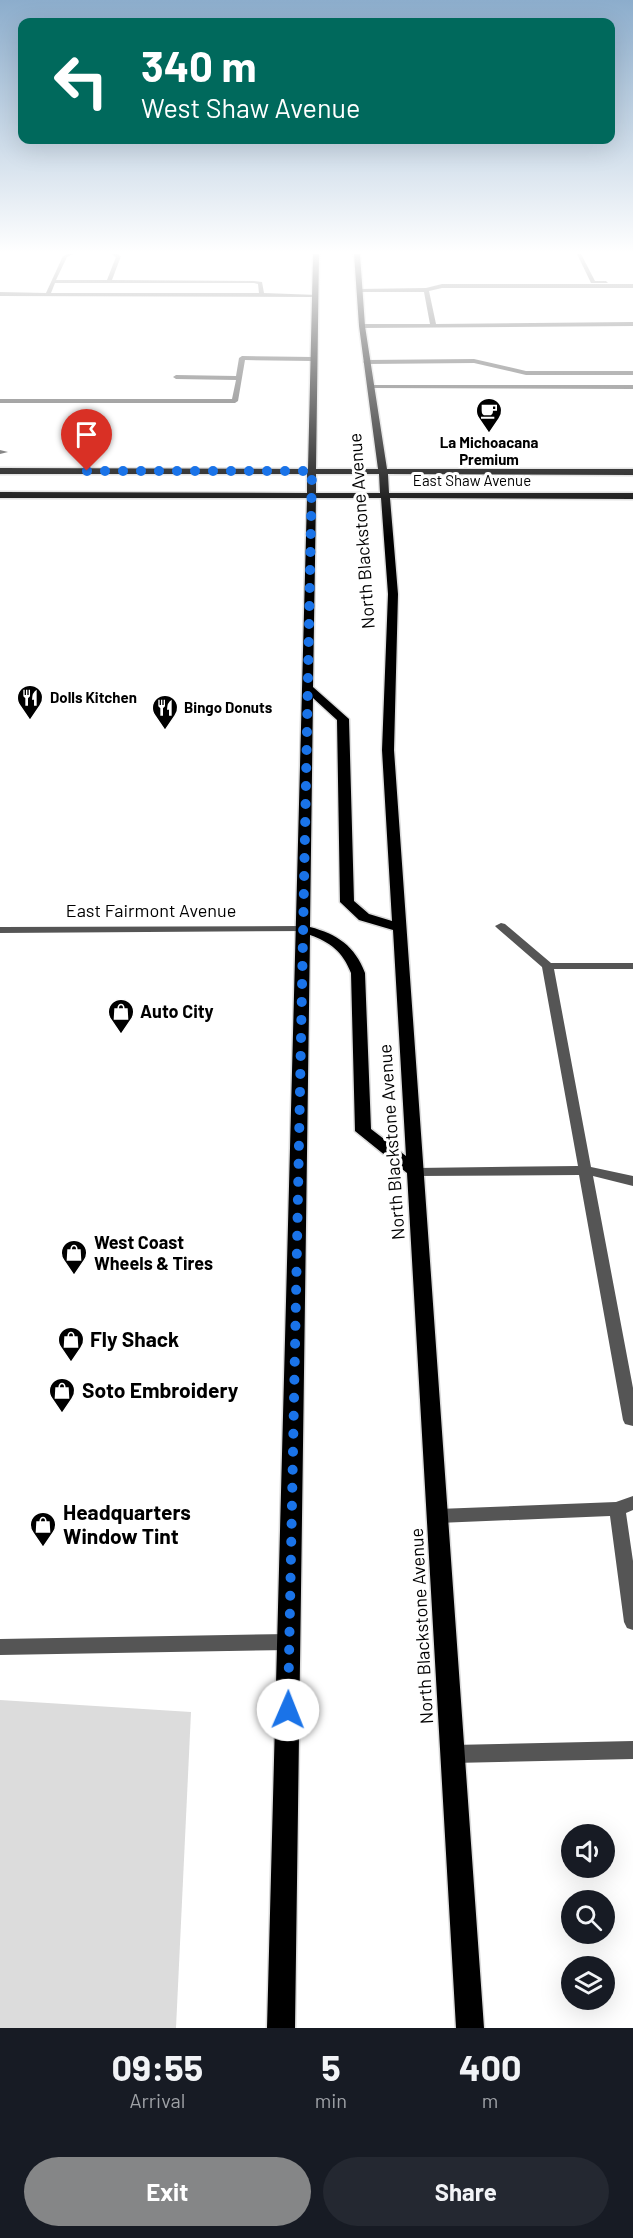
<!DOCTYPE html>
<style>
:root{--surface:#171b24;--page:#242831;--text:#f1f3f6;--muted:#9ea1a6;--accent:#858687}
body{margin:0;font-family:Barlow,sans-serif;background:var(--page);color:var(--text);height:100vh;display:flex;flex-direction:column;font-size:22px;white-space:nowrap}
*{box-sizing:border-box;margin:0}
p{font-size:20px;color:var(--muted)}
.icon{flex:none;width:33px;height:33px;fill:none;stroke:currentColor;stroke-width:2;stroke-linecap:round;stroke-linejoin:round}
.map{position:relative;height:2028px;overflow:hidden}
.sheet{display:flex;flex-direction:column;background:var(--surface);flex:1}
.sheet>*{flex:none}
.banner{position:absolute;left:18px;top:18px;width:597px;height:126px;border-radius:12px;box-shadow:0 6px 24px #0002;background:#00695c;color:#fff;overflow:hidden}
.buttons{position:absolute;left:561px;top:1824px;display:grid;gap:12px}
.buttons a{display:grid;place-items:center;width:54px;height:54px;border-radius:50%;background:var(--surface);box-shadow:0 6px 24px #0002;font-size:30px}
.pin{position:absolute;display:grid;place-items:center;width:51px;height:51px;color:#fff;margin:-62px -26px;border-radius:50% 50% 50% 0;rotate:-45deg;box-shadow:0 0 6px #0007}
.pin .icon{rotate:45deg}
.me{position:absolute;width:66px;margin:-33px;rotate:1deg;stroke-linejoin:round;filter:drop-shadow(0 0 4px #0008)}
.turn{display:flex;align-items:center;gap:21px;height:126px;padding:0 24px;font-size:27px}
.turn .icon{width:78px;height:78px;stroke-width:2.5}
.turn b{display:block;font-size:42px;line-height:51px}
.eta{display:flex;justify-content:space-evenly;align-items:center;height:102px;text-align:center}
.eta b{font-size:36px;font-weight:700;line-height:42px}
.button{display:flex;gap:12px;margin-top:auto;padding:12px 24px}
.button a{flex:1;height:69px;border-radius:36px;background:var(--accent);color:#fff;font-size:24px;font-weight:700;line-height:69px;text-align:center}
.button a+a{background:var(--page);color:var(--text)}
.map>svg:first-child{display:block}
</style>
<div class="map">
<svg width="633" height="2028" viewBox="0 0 633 2028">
<rect width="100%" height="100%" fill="#fff"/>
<polygon fill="#dcdcdc" points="0,1700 191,1712 176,2028 0,2028"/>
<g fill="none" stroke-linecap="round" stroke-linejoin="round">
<defs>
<path id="primary" d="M313 254H319L316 469H378L359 326 354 254H360L365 326 387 469H633V475L388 474 389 493H633V499L390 498 398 594 394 750 484 2028H456L407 1173 355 1131 351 973C343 952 330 942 310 935L295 2028H267L307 498H0V492L307 493V474H0V468L308 469ZM316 474H379L380 493H316ZM316 498H381L388 594 382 750 392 921 369 914 354 901 349 719 313 687ZM313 698 337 720 340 902 359 920 393 930 406 1156 371 1129 365 973C355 946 337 934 310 927Z"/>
</defs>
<use href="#primary" stroke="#dbdbdb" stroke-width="3"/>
<g fill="#555" fill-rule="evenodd">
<path d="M68 254H73L67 257 56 280H107L116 257 112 254H117L121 256 112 280 254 281 262 282 264 293 318 295 315 297 0 296V292L46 293 63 256ZM55 283H254L258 284 259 293H51Z"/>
<polygon points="577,254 581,254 595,281 606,281 608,283 591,283"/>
<polygon points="442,284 633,284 633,288 442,288 429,291 436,324 633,322 633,326 362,328 359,326 362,324 430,324 424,292 360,292 358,289 426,288"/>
<polygon points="242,356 313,357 316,359 313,361 245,360 238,401 235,403 0,403 0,399 232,399 236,380 176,379 173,377 176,375 236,376 239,358"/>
<polygon points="474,359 526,371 633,371 633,375 526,375 474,363 366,364 363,362 366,360"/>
<polygon points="371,385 633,385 633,389 369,388"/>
<polygon points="0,450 8,452 0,454"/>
<polygon points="501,923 505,924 551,963 633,963 633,969 554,969 591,1167 633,1176 633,1186 593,1176 633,1388 633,1426 625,1424 623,1420 579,1175 416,1176 411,1175 409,1172 411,1169 416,1168 578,1166 542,967 497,928 495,926"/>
<polygon points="633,1496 633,1510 626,1513 633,1561 633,1630 627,1628 624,1622 610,1516 438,1523 432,1521 430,1516 432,1511 438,1509 616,1502"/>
<polygon points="290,1634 296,1636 299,1642 296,1648 290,1650 0,1655 0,1639"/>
<polygon points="633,1741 633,1759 453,1763 446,1760 443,1754 446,1748 453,1745"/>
</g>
<polygon fill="#555" fill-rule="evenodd" points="303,926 309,929 307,931 0,933 0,927"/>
<use href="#primary" fill="#000" fill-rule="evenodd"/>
</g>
<linearGradient id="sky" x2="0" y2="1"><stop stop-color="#8cadcc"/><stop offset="0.47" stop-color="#fff"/><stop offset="1" stop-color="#fff" stop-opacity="0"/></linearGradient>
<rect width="633" height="537" fill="url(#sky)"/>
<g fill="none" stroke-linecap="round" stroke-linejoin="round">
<polyline stroke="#1a73e8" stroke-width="10" stroke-dasharray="0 18" points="87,471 312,471 288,1710"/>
</g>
<defs>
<symbol id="cafe-pin" viewBox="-11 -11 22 30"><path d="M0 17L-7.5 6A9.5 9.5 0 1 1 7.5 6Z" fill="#000" stroke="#fff"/><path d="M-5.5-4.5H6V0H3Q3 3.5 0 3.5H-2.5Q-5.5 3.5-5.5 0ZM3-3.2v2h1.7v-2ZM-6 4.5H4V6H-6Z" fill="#fff"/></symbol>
<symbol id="restaurant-pin" viewBox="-11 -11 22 30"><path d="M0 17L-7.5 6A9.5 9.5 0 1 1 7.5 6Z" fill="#000" stroke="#fff"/><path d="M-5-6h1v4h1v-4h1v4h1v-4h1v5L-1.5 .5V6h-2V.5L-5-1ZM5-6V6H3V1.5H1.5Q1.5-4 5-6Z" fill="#fff"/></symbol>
<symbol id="shop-pin" viewBox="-11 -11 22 30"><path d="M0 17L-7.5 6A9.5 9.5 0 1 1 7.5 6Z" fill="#000" stroke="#fff"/><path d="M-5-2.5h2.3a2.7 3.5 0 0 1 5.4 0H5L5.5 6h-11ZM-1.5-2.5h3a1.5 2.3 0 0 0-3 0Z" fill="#fff"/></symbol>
</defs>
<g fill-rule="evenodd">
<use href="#cafe-pin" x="474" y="396" width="30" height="40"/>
<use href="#restaurant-pin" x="15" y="683" width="30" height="40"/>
<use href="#restaurant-pin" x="150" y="693" width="30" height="40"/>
<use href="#shop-pin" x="106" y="997" width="30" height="40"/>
<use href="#shop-pin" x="59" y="1238" width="30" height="40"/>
<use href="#shop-pin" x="56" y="1325" width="30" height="40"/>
<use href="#shop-pin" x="47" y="1376" width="30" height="40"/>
<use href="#shop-pin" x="28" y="1510" width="30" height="40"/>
</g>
<g text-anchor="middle" stroke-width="6" stroke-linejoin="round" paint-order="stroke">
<g font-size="15" font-weight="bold" fill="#000" stroke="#fff" text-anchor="start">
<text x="489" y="448" text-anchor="middle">La Michoacana<tspan x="489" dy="17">Premium</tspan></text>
<text x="50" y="703">Dolls Kitchen</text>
<text x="184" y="713">Bingo Donuts</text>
</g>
<g font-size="15" fill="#000" stroke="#fff">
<text x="472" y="486">East Shaw Avenue</text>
</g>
<g font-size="18" fill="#000" stroke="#fff">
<text transform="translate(362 531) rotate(-94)" y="6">North Blackstone Avenue</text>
<text x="151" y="917">East Fairmont Avenue</text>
<text transform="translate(392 1142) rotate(-94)" y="6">North Blackstone Avenue</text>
<text transform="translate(422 1626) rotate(-93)" y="6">North Blackstone Avenue</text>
</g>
<g font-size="18" font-weight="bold" fill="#000" stroke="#fff" text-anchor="start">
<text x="140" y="1018">Auto City</text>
<text x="94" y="1249">West Coast<tspan x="94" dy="21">Wheels &amp; Tires</tspan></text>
</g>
<g font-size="21" font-weight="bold" fill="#000" stroke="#fff" text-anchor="start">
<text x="90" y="1347">Fly Shack</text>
<text x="82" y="1398">Soto Embroidery</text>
<text x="63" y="1520">Headquarters<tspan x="63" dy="24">Window Tint</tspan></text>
</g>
</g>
</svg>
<div class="buttons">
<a><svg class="icon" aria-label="sound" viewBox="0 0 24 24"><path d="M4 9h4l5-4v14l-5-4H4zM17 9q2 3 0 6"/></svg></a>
<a><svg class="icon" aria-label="search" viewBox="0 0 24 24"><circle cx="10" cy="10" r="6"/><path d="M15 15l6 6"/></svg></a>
<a><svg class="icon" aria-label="layers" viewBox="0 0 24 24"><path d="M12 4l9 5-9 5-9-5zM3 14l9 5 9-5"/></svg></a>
</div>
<div class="pin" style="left:87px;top:471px;background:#d93025"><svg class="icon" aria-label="arrive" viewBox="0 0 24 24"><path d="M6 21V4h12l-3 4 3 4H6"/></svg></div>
<svg class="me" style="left:288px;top:1710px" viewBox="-20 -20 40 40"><circle r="19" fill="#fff"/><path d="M0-13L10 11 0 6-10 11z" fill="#1a73e8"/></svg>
<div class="banner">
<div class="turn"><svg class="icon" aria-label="left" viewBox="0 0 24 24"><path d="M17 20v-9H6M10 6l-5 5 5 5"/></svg><div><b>340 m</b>West Shaw Avenue</div></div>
</div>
</div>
<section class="sheet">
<div class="eta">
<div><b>09:55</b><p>Arrival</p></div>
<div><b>5</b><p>min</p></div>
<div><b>400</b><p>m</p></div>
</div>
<div class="button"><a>Exit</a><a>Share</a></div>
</section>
